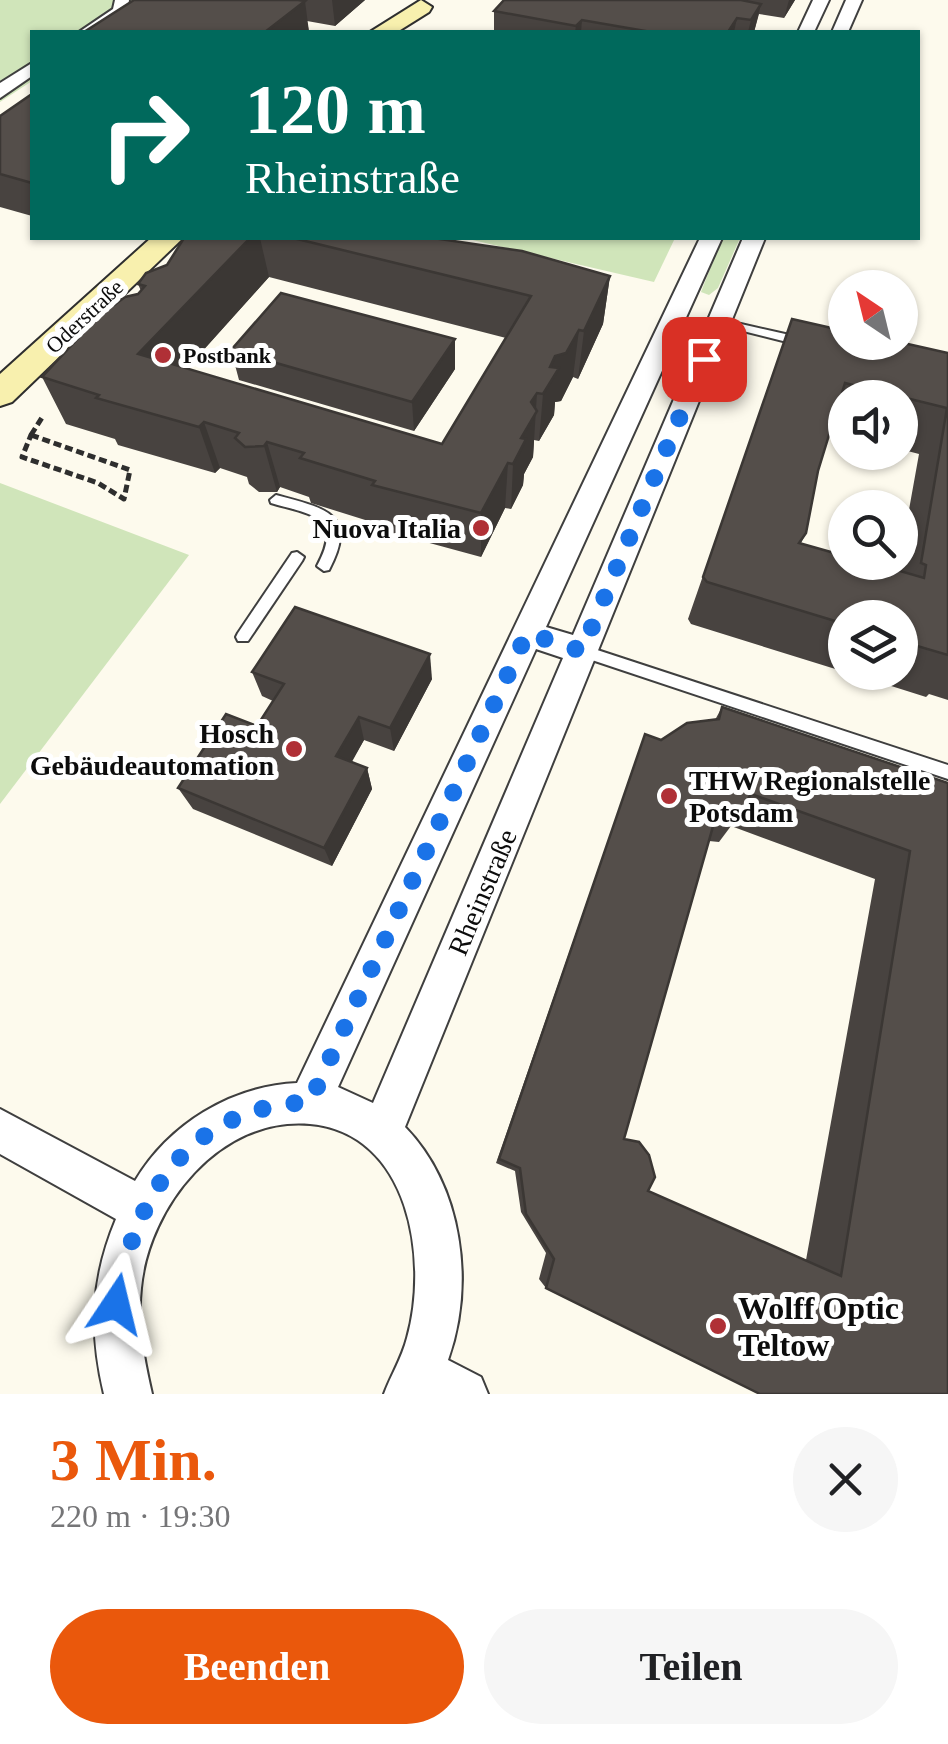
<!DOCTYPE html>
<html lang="de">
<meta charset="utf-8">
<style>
:root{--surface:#fff;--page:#f6f6f6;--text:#202124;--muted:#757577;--accent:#ea580c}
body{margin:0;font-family:"Times New Roman",serif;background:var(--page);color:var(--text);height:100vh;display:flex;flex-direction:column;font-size:38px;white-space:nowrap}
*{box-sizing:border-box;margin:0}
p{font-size:32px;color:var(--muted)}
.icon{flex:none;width:55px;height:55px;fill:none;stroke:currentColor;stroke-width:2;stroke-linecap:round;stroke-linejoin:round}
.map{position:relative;height:1394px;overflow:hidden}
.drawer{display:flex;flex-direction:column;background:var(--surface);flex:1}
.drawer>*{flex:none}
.banner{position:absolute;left:30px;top:30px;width:890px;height:210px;border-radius:0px;box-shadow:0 2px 8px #0004;background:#00695c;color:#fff;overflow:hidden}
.needle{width:65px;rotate:325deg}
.tools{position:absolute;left:828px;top:270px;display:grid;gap:20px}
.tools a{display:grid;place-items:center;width:90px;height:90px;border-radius:50%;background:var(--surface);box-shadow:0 2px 8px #0004;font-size:50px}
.pin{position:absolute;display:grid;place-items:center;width:85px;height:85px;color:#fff;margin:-42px;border-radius:20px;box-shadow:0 5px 15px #0006}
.me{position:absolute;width:110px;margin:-55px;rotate:10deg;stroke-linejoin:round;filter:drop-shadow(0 0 8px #0008)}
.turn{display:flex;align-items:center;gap:35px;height:210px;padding:0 50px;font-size:45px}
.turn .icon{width:130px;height:130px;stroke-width:2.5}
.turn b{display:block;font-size:70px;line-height:85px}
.round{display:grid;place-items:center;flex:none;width:105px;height:105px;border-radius:52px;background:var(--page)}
.head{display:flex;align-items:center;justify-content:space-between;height:170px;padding:0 50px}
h1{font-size:60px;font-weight:700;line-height:75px;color:var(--accent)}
.primary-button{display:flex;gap:20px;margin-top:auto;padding:20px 50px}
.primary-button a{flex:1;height:115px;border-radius:60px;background:var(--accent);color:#fff;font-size:40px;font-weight:700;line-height:115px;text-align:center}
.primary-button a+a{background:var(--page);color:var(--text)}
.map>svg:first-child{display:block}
</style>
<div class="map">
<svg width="948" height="1394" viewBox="0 0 948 1394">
<rect width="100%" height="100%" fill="#fdfaed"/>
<g fill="#d0e5ba">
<polygon points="0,0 161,0 110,32 32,32 32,81 0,102"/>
<polygon points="464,238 675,238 654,282"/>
<polygon points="722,238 740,238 718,288 709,295 701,292"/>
<polygon points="0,483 189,555 0,804"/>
</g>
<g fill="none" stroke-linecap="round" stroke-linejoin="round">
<defs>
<g id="lane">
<polygon points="719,319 803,338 809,342 803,346 715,324 714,322"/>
<path d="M276 495C324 508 359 513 329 570L324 571 317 566C344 516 312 515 271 503L270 500Z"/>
<polygon points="297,552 304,557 302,561 248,641 238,641 236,637 238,633 292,553"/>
<polygon points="582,645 948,765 948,779 577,655 575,651 577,647"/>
</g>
<g id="street">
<polygon points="115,0 129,0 127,15 98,32 79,32 113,9"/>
<polygon points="813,0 829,0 814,32 798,32"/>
<polygon points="846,0 862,0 848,32 832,32"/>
<polygon points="32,63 32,76 0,98 0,83"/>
<path d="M700 238H722L546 627 573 635 743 238H765L405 1127C463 1187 475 1284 448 1360L481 1377 488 1394H384C391 1375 402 1358 407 1338 429 1260 410 1133 310 1124 220 1116 149 1206 141 1288 137 1324 144 1359 152 1394H104C89 1331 91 1279 116 1219L0 1154V1109L135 1181C169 1124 231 1086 297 1083ZM536 649 563 658 373 1103 338 1087Z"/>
</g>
<g id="secondary">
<polygon points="421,0 432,7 429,12 397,32 370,32"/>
<polygon points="151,238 183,238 12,402 0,406 0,374"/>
</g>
</defs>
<use href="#lane" stroke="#3f3f3f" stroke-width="4"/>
<use href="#street" stroke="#3f3f3f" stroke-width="4"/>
<use href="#secondary" stroke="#2e2e2e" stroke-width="4"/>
<g stroke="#2e2e2e" stroke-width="5" stroke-dasharray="8 4" stroke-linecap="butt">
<polygon points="31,435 130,470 124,499 98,483 22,457"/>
<polyline points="31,435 43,416"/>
</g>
<use href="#lane" fill="#fff" fill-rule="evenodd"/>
<use href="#street" fill="#fff" fill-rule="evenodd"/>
<use href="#secondary" fill="#f8f0ae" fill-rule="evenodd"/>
</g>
<g fill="#484340" fill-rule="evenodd">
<polygon points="134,0 365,0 335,26 307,21 309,32 84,32"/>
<polygon points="504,0 795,0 784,18 759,14 754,32 494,32 494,11"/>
<polygon points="32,94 32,216 0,207 0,116"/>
<path d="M184 238H433L610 276 603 324 578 379 573 377 561 401 555 402 554 415 539 441 534 440 533 457 524 474 523 485 511 509 505 508 481 557 378 529V524L311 503 309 497 280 487 277 492H259L249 484 247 477 220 468 215 473 118 445 115 439 66 424 42 377 138 294 141 291 138 284 167 265ZM269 277 506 338 442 444 186 369Z"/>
<path d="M792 319 948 353V700L929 694 926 697 847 672H900V618H845V672L691 624 688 619ZM845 398H900V449L919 454 898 571 801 543 806 533 818 471 830 431 845 435Z"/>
<polygon points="231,350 455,369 414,431 239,380"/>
<polygon points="252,672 432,679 394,751 364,740 351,762 367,768 372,789 332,866 193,809 178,788 257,726 273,701 262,696"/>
<path d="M722 707 948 783V1394L546 1288 539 1279 546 1253 521 1212 515 1171 496 1163 633 769 661 740 715 720ZM731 826 875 879 806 1260 648 1191 624 1139 709 841 719 842Z"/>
</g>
<g fill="#3b3734">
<polygon points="332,0 365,0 335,26"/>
<polygon points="789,0 795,0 784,18"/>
<polygon points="305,1 309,32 265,32"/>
<polygon points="761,4 754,32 748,32 751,20"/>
<polygon points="737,18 734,32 728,32"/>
<polygon points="582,20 581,32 575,32 576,26"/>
<polygon points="250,238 260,238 269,277 157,402 138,354"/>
<polygon points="610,276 603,324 578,379 584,331"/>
<polygon points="579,330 573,377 561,401 555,402 554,415 539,441 543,394 550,367 555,356"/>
<polygon points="455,339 455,369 414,431 412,402"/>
<polygon points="537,393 533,457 524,474 523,485 511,509 513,464 531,402"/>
<polygon points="204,422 220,468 215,473 199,427"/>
<polygon points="267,442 280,487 277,492 264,446"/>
<polygon points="508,463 505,508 481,557 481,513"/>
<polygon points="430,654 432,679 394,751 390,728"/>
<polygon points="359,717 364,740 343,778 336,756"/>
<polygon points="367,768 372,789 332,866 324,848"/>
</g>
<g fill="#544e4a" stroke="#3b3734" stroke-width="2.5" fill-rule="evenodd">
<polygon points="134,0 298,0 305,1 265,32 84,32"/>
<polygon points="504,0 741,0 761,4 751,20 737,18 728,32 651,32 582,20 576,26 494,11"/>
<polygon points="32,94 32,183 0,174 0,116"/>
<polygon points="184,238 250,238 138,354 442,444 531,296 293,238 433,238 522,251 610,276 584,331 579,330 566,353 555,356 550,367 559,368 543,394 537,393 531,402 537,411 521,438 526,439 513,464 508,463 481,513 372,485 375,481 300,458 304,453 267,442 264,446 245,447 235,438 239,433 204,422 199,427 96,398 99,395 42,377 98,317 125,297 138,294 145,286 138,284 146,273 167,265"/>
<polygon points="281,293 455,339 412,402 231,350"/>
<path d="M792 319 845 331V342H899L948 353V655L900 641V618H845V624L707 582 703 577ZM845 383 947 408 921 563 926 565 924 578 869 562H845V556L799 543 806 533 818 471Z"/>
<polygon points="295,607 430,654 390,728 359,717 336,756 367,768 324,848 178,788 226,714 257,726 284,684 252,672"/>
<path d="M722 707 948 783V1394H760L546 1288 554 1259 526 1214 520 1168 499 1159 645 734 661 740 687 723 719 719ZM751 794 910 851 841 1276 648 1191 655 1177 649 1155 639 1142 624 1139 718 809 740 812Z"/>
</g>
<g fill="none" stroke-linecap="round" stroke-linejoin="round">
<path stroke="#1a73e8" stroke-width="18" stroke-dasharray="0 32.4" d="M116 1304C135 1194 189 1107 310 1102L527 633 582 651 704 359"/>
</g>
<g fill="#b03036" stroke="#fff" stroke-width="4">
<circle cx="163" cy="355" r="10"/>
<circle cx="481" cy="528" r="10"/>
<circle cx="294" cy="749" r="10"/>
<circle cx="669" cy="796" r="10"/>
<circle cx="718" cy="1326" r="10"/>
</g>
<g text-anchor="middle" stroke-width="10" stroke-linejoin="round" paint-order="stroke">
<g font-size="22" fill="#0c0c0c" stroke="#fff">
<text transform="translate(84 316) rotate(-43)" y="8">Oderstraße</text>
</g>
<g font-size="22" font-weight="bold" fill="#0c0c0c" stroke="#fff" text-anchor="start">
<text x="183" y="363">Postbank</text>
</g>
<g font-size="28" font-weight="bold" fill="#0c0c0c" stroke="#fff" text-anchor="end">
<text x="461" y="538">Nuova Italia</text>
<text x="274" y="743">Hosch<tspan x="274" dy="32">Gebäudeautomation</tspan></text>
<text x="689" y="790" text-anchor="start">THW Regionalstelle<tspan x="689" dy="32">Potsdam</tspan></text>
</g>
<g font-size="28" fill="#0c0c0c" stroke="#fff">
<text transform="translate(482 892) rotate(-67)" y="10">Rheinstraße</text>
</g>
<g font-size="32" font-weight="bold" fill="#0c0c0c" stroke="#fff" text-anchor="start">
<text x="738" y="1319">Wolff Optic<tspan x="738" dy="37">Teltow</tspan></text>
</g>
</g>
</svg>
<div class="tools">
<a><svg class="needle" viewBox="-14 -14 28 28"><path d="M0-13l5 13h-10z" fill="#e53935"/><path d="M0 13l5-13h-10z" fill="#757577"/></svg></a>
<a><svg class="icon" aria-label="sound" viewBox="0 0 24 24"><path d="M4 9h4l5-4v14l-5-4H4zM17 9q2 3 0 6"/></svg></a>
<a><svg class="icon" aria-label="search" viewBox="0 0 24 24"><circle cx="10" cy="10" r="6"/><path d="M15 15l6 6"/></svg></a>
<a><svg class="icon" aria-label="layers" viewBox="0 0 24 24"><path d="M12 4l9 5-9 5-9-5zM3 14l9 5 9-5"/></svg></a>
</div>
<div class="pin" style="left:704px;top:359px;background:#d93025"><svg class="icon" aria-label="arrive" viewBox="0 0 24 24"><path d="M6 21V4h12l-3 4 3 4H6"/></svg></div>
<svg class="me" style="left:116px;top:1304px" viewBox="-20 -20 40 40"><path d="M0-17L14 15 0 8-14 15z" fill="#1a73e8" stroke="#fff" stroke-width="4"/></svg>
<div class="banner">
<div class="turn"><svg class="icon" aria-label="right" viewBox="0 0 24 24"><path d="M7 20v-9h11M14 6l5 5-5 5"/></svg><div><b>120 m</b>Rheinstraße</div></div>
</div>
</div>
<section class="drawer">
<div class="head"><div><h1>3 Min.</h1><p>220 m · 19:30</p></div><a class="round"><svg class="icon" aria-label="close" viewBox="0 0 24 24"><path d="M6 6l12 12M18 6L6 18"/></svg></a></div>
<div class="primary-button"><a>Beenden</a><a>Teilen</a></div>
</section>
